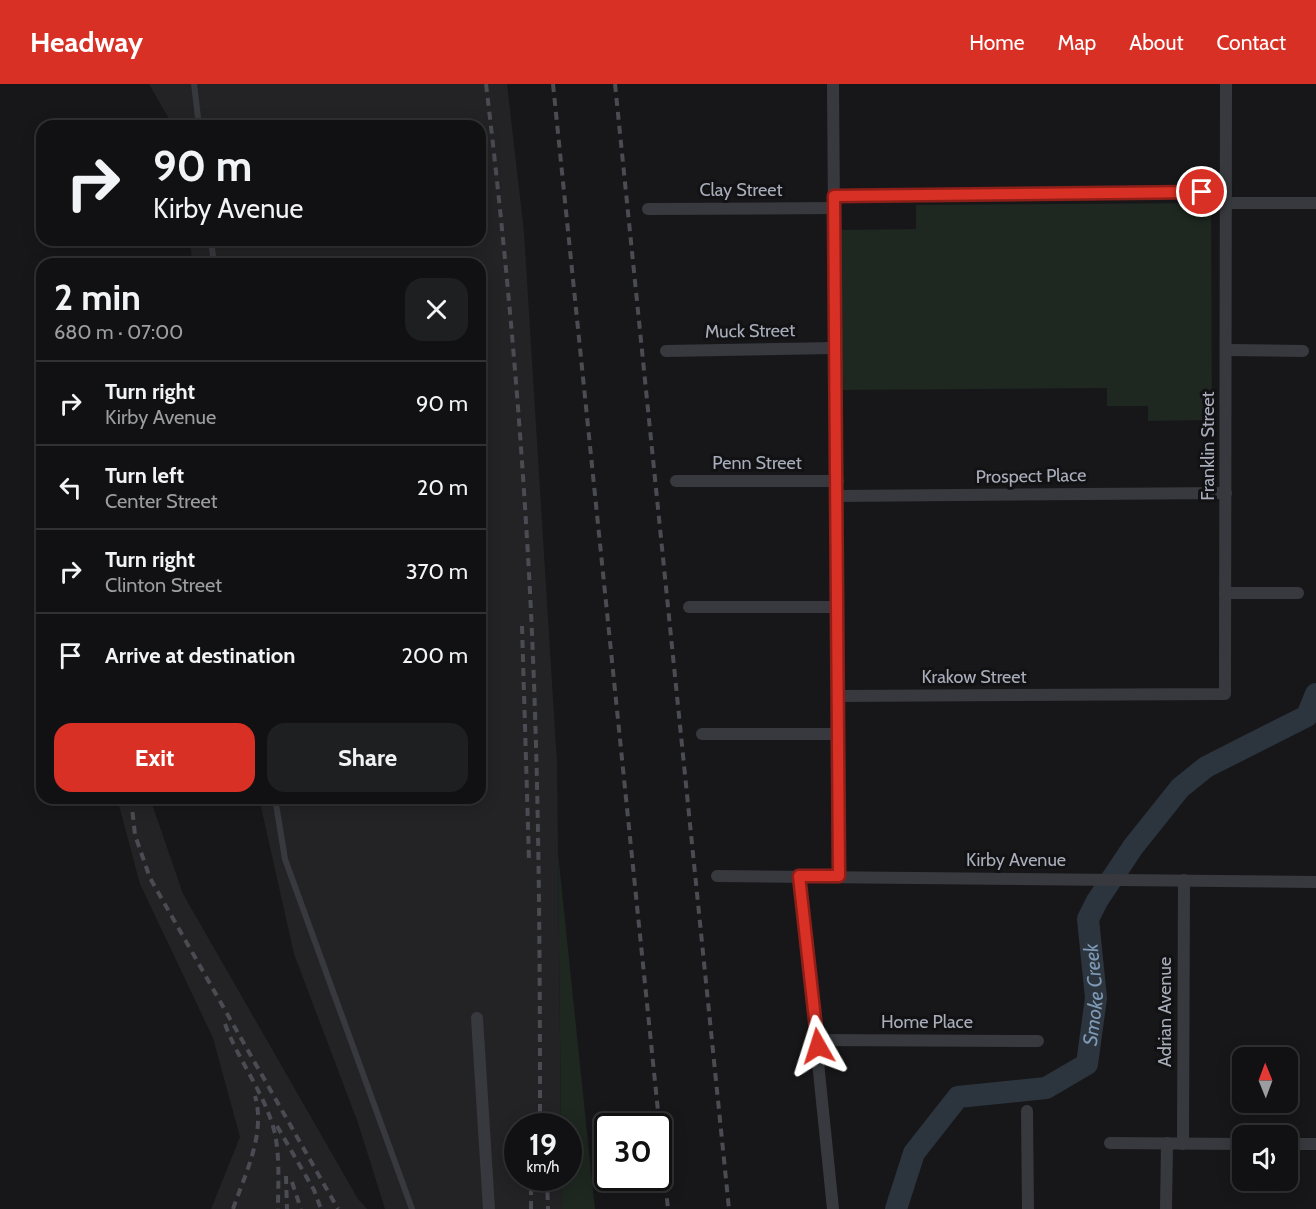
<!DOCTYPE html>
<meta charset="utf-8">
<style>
:root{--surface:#111113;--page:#1e1f21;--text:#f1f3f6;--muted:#9c9da0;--line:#303133;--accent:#d93025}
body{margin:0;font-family:Cabin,sans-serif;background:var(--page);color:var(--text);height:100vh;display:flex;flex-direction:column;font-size:22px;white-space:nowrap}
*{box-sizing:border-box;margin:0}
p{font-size:20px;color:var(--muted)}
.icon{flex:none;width:33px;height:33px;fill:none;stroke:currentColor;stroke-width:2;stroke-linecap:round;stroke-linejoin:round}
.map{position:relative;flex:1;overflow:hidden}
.drawer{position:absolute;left:36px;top:174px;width:450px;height:546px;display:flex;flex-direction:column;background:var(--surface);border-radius:18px;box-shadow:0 3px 15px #0003,0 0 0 2px var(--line)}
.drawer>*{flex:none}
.hud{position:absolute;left:36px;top:36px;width:450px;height:126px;border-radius:18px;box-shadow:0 3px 15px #0003,0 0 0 2px var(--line);background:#111113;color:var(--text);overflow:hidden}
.needle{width:39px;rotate:359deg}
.tools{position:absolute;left:1232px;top:963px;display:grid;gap:12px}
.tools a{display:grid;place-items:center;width:66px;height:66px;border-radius:12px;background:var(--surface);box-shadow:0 3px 15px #0003,0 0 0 2px var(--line);font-size:30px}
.speed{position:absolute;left:504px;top:1029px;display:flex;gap:12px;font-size:30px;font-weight:700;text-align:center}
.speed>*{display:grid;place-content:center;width:78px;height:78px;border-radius:50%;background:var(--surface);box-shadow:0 3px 15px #0003,0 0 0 2px var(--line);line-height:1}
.speed small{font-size:15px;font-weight:400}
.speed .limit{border:3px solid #111;border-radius:9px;background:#fff;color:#111}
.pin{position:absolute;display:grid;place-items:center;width:51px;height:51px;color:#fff;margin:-26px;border:3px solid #fff;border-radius:50%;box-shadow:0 2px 6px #0007}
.me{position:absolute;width:66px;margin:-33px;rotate:354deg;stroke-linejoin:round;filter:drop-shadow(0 0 4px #0008)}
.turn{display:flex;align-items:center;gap:21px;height:126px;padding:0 18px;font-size:27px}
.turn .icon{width:78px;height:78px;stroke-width:2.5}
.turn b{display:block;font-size:42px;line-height:51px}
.round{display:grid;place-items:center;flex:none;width:63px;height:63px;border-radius:18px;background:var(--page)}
.head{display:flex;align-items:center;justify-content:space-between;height:102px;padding:0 18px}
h1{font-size:36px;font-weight:800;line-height:45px}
.button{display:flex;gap:12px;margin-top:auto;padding:12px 18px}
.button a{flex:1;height:69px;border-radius:18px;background:var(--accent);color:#fff;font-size:24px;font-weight:800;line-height:69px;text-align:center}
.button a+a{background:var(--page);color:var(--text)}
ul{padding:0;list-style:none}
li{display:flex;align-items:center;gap:18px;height:84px;padding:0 18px;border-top:2px solid var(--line)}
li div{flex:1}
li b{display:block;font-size:22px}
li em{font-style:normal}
header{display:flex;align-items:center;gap:36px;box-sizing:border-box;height:84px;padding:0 30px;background:var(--accent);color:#fff}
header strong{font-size:28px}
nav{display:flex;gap:33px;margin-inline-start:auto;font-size:21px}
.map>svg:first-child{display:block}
</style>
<header>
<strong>Headway</strong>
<nav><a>Home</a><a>Map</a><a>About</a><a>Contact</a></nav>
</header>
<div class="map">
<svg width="1316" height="1125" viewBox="0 0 1316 1125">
<rect width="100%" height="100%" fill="#171719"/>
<g fill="#232326">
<polygon points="149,0 507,0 524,148 557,679 561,1042 518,1042 518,1094 561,1094 562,1125 385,1125 358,1039 294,870 259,714 480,714 480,180 192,180 190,156 480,156 480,42 173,42"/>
<polygon points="117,714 150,714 183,810 358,1115 367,1125 211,1125 240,1053 213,954 140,800"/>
</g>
<g fill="#1e2720">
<polygon points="1211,119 1212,336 1148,337 1148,322 1107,322 1107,304 840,306 838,146 916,145 916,121"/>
<polygon points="558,769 595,1125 562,1125 561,1094 568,1094 568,1042 561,1042"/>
</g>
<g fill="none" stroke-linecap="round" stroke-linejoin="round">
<path stroke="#2c353e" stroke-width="22" id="s1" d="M896 1125 914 1069 958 1013 1046 1004 1087 980 1096 914 1088 835 1097 817 1133 763 1180 704 1206 683 1307 632 1316 610"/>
<g stroke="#38393e" stroke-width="6">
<polyline points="194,0 199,42"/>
<polyline points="211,156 214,180"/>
<polyline points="275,714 285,775 412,1125"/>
</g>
<g stroke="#38393e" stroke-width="12">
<polyline points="833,0 839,792"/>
<polyline points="834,112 1226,108"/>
<polyline points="1226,119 1316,119"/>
<polyline points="648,125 834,124"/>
<polyline points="1226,266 1303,267"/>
<polyline points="666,267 835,264"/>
<polyline points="676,397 838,397"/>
<polyline points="837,412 1226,409"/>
<polyline points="1225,509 1298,509"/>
<polyline points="689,523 838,523"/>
<polyline points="838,612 1225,610 1226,0"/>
<polyline points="702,650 838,650"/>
<polyline points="717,792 1316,798"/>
<polyline points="799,792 833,1125"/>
<polyline points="477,934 489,1125"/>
<polyline points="817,956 1038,957"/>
<polyline points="1027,1027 1028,1125"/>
<polyline points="1110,1059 1242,1060"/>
<polyline points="1183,1060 1184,796"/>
<polyline points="1287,1060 1316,1060"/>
<polyline points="1166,1125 1167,1059"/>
</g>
<g stroke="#4b4c53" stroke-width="4" stroke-dasharray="8 6" stroke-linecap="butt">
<path d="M486 0C504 151 518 303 527 455 539 650 540 847 540 1042"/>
<polyline points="553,0 668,1125"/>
<polyline points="615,0 729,1125"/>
<polyline points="522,542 529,776"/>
<polyline points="131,714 135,751 150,794 338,1125"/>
<path d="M225 940C239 978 266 1011 275 1050 280 1075 278 1100 278 1125"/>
<polyline points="277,1042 314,1106 321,1125"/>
<polyline points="286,1092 287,1125"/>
<polyline points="547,1094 548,1125"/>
<polyline points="292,1098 301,1125"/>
<path d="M233 1125C245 1090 266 1050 255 1012"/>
<polyline points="531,1125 531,1094"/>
</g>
</g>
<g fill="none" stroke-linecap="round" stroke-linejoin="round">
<defs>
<polyline id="route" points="818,962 799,792 839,792 834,112 1202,108"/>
</defs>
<use href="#route" stroke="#8d1f18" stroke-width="15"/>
<use href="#route" stroke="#d93025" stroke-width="10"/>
</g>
<g text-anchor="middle" stroke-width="6" stroke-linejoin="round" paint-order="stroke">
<g font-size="18" fill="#a8adba" stroke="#121214">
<text x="741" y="112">Clay Street</text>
<text transform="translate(750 247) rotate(-1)" y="6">Muck Street</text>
<text transform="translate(1208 362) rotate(-90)" y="6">Franklin Street</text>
<text x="757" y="385">Penn Street</text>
<text transform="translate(1031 392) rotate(-1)" y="6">Prospect Place</text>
<text x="974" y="599">Krakow Street</text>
<text x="1016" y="782">Kirby Avenue</text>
<text transform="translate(1165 928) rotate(-90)" y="6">Adrian Avenue</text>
<text x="927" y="944">Home Place</text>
</g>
<g font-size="20" font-style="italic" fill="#7e9ab6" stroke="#121214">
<text dy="7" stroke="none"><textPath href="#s1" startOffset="336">Smoke Creek</textPath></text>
</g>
</g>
</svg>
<div class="tools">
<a><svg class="needle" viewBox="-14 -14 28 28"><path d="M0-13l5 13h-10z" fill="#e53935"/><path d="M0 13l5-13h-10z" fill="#9c9da0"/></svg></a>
<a><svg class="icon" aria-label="sound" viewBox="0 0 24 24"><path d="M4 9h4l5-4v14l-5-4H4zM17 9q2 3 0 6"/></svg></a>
</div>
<div class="speed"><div>19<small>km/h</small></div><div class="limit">30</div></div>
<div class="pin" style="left:1202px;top:108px;background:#d93025"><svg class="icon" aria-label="arrive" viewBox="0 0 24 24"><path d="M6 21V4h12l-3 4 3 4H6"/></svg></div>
<svg class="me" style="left:818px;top:962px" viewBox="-20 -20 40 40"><path d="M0-17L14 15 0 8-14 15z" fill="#d93025" stroke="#fff" stroke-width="4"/></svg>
<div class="hud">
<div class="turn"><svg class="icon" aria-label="right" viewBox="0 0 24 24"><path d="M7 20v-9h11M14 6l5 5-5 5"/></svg><div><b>90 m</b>Kirby Avenue</div></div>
</div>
<section class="drawer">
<div class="head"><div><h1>2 min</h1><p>680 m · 07:00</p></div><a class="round"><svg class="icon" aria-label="close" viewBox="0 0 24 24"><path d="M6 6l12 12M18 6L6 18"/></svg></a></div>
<ul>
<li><svg class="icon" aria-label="right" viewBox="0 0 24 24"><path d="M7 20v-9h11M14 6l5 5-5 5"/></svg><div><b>Turn right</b><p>Kirby Avenue</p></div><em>90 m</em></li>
<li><svg class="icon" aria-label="left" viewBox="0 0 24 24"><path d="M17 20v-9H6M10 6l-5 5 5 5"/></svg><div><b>Turn left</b><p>Center Street</p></div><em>20 m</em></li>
<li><svg class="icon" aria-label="right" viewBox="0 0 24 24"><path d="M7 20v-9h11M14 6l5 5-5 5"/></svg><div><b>Turn right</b><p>Clinton Street</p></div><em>370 m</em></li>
<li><svg class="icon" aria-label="arrive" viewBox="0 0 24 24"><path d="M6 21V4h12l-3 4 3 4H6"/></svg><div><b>Arrive at destination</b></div><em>200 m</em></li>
</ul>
<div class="button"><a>Exit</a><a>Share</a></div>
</section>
</div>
